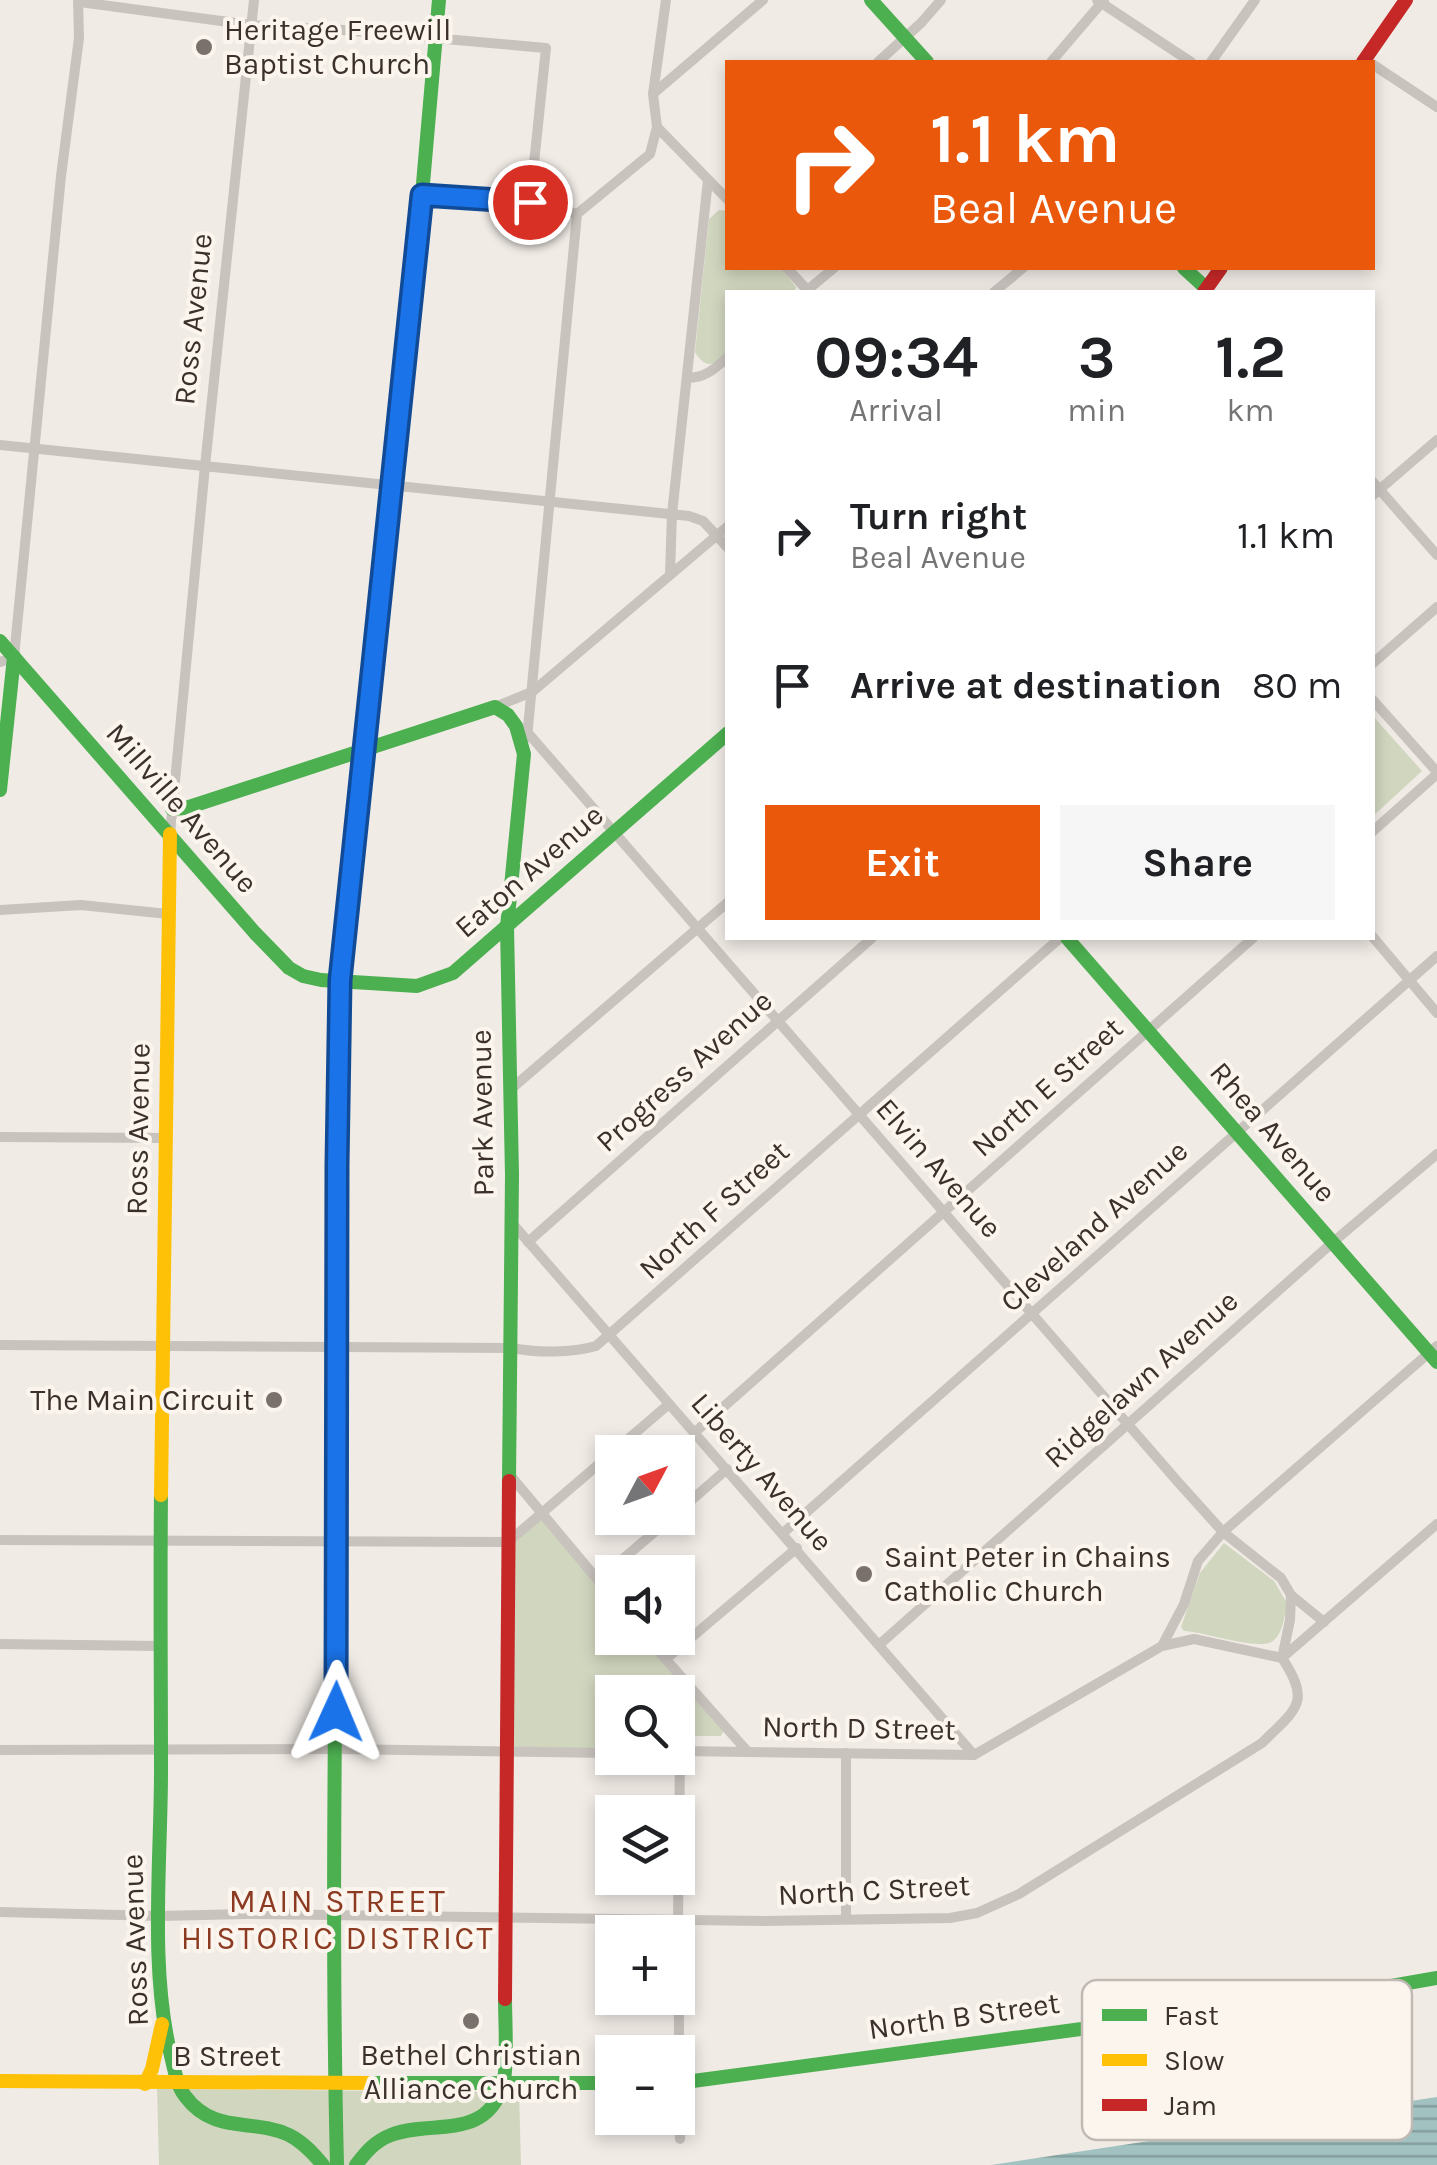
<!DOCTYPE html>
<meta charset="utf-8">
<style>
:root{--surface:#fff;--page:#f6f6f6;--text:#202124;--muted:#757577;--accent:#ea580c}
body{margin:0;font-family:Karla,sans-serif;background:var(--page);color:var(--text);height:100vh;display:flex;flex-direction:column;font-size:38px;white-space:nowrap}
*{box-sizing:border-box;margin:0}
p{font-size:32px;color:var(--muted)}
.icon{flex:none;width:55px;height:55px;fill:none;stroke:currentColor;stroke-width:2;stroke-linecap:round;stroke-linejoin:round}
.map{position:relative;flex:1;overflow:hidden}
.sheet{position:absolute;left:725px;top:290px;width:650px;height:650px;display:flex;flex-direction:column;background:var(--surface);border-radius:0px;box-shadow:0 5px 15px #0003}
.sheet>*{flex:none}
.guide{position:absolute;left:725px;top:60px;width:650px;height:210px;border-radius:0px;box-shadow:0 5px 15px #0003;background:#ea580c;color:#fff;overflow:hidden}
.needle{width:65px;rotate:49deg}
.fabs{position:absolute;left:595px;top:1435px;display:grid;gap:20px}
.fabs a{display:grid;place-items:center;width:100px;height:100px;border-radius:0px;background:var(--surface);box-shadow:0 5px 15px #0003;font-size:50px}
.pin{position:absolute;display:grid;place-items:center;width:85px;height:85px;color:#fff;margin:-42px;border:5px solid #fff;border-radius:50%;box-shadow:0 2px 10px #0007}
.me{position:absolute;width:110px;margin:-55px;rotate:1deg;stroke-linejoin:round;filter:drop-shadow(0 0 8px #0008)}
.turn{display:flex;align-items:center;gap:35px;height:210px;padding:0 40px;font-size:45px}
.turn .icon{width:130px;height:130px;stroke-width:2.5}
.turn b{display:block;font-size:70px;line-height:85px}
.eta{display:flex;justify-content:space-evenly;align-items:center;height:170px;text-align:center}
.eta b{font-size:60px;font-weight:700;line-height:70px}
.action{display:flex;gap:20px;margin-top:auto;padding:20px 40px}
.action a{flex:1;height:115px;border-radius:0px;background:var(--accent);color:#fff;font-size:40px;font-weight:700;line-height:115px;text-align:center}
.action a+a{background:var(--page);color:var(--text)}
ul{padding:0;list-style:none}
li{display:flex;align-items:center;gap:30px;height:150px;padding:0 40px}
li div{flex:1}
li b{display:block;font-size:38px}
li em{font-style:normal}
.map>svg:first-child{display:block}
</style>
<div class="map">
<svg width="1437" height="2165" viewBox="0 0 1437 2165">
<defs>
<pattern id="water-rules" width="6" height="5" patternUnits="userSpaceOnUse" patternTransform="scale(2.5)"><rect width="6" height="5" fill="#a1c2c1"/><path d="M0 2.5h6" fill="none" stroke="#849e9d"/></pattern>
</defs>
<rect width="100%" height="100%" fill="#f0ebe5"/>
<g fill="#d1d6bf">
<path d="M719 210 728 211V268H781L796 287 794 292H728L727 354C714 366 705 369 695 352L709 219Z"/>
<polygon points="1372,715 1422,771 1373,816 1372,816"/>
<polygon points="542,1514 612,1597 612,1638 647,1638 681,1677 678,1692 612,1692 612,1753 508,1751 508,1542"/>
<path d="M1224 1543 1274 1581 1287 1603C1285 1615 1283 1633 1273 1641 1259 1651 1205 1632 1184 1631L1181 1627 1200 1573Z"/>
<polygon points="689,1695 693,1695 724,1730 721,1736 686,1736 686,1698"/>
<polygon points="157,2089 519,2092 521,2165 159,2165"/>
</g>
<polygon fill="url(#water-rules)" points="1437,2097 1437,2165 991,2165"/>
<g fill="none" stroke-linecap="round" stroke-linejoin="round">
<g stroke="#c9c3be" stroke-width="10">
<polyline points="1097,0 1191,62"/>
<polyline points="80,2 251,25 343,30 546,48 530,202"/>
<polyline points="878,62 921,23 941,0"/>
<polyline points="1051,62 1104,0"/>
<polyline points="1211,62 1255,0"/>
<polyline points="1372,64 1437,107"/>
<polyline points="654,93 763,0"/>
<polyline points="657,127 728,200"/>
<polyline points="422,195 530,202 577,214"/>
<polyline points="787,268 809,292"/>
<polyline points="805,292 834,268"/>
<polyline points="994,292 1023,268"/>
<path d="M688 378C706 378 715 368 728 357"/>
<polyline points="0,445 689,516 703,521 728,548"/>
<polyline points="1372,481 1437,555"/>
<polyline points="1372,496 1437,440"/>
<polyline points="670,574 672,514 708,180"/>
<polyline points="0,662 14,657 61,176 79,38 78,0"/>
<polyline points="1372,664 1437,607"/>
<polyline points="1372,699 1437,772"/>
<polyline points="495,707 532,692 728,526"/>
<polyline points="528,733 1178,1482 1223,1532 1281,1578 1291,1595 1324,1622"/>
<polyline points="527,738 577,214 650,154 657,127 653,94 666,0"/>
<polyline points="1372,832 1437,774"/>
<polyline points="170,834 205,466 254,0"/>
<polyline points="0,910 81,905 168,914"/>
<polyline points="1372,936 1437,1013"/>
<polyline points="510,1090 728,902"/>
<polyline points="0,1137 165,1138"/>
<polyline points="512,1223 974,1755"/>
<polyline points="528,1242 872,938"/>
<path d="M0 1345 512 1348C537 1353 572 1353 596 1346L1060 938"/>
<polyline points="694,1433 1253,938"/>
<polyline points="510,1475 612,1597"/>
<polyline points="678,1512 727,1469"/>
<polyline points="783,1533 1437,956"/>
<polyline points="0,1540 508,1542 669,1404"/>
<polyline points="598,1580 671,1518"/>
<polyline points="647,1638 747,1751"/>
<polyline points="0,1644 159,1646"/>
<polyline points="880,1644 1332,1243 1437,1154"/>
<polyline points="1162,1646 1184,1604 1198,1561 1223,1532 1437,1346"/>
<polyline points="1283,1657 1437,1524"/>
<polyline points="666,1659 797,1548"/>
<polyline points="0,1750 335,1749 612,1753"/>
<polyline points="678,1751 974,1755 1162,1646 1194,1639 1282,1658"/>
<path d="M0 1912 159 1916 247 1914 766 1921 950 1918 977 1913 1019 1894 1262 1743C1296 1709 1312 1703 1282 1658L1290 1620 1291 1595"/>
<polyline points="846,1919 846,1753"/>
<polyline points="680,2139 678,1919 681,1677"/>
</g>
<g stroke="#4caf50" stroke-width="14">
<polyline points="871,0 927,62"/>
<polyline points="1184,268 1207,289"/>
<polyline points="0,641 255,933 289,968 303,976 321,980 417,986 453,973 728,733"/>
<polyline points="0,790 14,657"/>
<polyline points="172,809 186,808 495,707 508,715 516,726 524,754 507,927 512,1175 509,1481"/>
<polyline points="346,936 422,195 439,0"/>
<polyline points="1067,938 1437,1362"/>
<path d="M337 1440C336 1682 331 1923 337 2165"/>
<path d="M161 1495C160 1587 161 1679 161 1771 161 1863 149 1972 172 2060 175 2072 177 2086 185 2096 214 2135 252 2118 289 2135 303 2142 313 2153 323 2165"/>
<polyline points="371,2083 612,2083"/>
<polyline points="678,2083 1357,1992 1437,1978"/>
<path d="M356 2165C366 2152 375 2141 391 2135 432 2119 485 2142 503 2085 508 2069 505 2019 505 1999"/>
</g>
<g stroke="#ffc107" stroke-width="14">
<polyline points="337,1440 337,1132 341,980 346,936"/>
<polyline points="161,1495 170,834"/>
<polyline points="0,2081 371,2083"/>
<polyline points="145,2084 152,2069 162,2024"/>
</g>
<g stroke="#c62828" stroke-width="14">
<polyline points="1363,62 1406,0"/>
<polyline points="1204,292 1221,268"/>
<polyline points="505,1999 509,1481"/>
</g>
</g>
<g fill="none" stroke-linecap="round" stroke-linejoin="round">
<defs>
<polyline id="route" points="336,1712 337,1165 340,980 422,195 530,202"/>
</defs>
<use href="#route" stroke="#114b97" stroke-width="25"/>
<use href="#route" stroke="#1a73e8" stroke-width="18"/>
</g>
<g fill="#7a716c" stroke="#fbf5ee" stroke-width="4">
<circle cx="204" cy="47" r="10"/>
<circle cx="274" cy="1400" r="10"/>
<circle cx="864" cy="1574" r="10"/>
<circle cx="471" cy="2021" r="10"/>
</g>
<g text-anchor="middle" stroke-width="8" stroke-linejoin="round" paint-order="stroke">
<g font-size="30" fill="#3b302b" stroke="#fbf5ee" text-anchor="start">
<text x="224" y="40">Heritage Freewill<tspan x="224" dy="34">Baptist Church</tspan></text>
<text x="254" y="1410" text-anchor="end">The Main Circuit</text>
<text x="884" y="1567">Saint Peter in Chains<tspan x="884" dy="34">Catholic Church</tspan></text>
<text x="471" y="2065" text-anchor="middle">Bethel Christian<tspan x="471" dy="34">Alliance Church</tspan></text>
</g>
<g font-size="30" fill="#3b302b" stroke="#fbf5ee">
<text transform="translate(193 319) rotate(-84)" y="10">Ross Avenue</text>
<text transform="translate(182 808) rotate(49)" y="10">Millville Avenue</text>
<text transform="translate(529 871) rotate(-41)" y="10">Eaton Avenue</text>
<text transform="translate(684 1071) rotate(-42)" y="10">Progress Avenue</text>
<text transform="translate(1047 1087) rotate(-42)" y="10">North E Street</text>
<text transform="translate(482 1113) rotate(-91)" y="10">Park Avenue</text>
<text transform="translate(138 1129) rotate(-89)" y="10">Ross Avenue</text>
<text transform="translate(1273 1132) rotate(49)" y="10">Rhea Avenue</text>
<text transform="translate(939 1168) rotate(49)" y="10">Elvin Avenue</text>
<text transform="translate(714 1210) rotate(-42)" y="10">North F Street</text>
<text transform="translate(1094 1226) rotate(-42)" y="10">Cleveland Avenue</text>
<text transform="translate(1141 1379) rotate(-42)" y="10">Ridgelawn Avenue</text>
<text transform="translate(762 1472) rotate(49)" y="10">Liberty Avenue</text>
<text transform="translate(859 1728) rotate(1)" y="10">North D Street</text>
<text transform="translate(874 1890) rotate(-3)" y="10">North C Street</text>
<text transform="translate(135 1940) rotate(-92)" y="10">Ross Avenue</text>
<text transform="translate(964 2016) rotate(-8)" y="10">North B Street</text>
<text x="227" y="2066">B Street</text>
</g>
<g font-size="32" letter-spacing="2.5" fill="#8c3b22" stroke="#fbf5ee">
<text x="338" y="1912">MAIN STREET<tspan x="338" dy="37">HISTORIC DISTRICT</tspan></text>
</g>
</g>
<rect x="1082" y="1980" width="330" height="160" rx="15" fill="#fbf5ee" stroke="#c1bab4" stroke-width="2.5"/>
<rect x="1102" y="2009" width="45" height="12" fill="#4caf50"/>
<rect x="1102" y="2054" width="45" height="12" fill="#ffc107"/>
<rect x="1102" y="2099" width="45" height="12" fill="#c62828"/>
<g font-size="28" fill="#3b302b">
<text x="1164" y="2025">Fast</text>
<text x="1164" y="2070">Slow</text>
<text x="1164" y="2115">Jam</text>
</g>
</svg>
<div class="fabs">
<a><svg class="needle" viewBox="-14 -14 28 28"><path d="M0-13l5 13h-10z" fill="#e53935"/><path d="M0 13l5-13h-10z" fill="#757577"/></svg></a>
<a><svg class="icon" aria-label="sound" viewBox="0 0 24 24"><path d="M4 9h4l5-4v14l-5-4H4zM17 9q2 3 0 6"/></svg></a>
<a><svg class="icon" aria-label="search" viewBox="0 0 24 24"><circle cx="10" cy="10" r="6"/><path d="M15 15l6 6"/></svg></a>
<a><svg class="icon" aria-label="layers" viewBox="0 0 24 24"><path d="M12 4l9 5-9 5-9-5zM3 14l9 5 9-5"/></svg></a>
<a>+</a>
<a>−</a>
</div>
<div class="pin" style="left:530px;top:202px;background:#d93025"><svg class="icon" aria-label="arrive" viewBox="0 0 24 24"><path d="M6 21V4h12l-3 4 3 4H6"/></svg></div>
<svg class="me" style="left:336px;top:1712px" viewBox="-20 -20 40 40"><path d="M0-17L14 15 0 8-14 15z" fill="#1a73e8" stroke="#fff" stroke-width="4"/></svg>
<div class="guide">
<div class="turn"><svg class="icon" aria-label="right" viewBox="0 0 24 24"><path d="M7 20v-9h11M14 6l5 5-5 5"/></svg><div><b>1.1 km</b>Beal Avenue</div></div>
</div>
<section class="sheet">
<div class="eta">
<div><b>09:34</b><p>Arrival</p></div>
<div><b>3</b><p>min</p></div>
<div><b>1.2</b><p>km</p></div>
</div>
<ul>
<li><svg class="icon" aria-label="right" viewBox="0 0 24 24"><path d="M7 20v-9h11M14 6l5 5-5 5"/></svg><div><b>Turn right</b><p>Beal Avenue</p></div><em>1.1 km</em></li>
<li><svg class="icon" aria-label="arrive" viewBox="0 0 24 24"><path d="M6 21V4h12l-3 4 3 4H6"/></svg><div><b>Arrive at destination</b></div><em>80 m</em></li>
</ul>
<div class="action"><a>Exit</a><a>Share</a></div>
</section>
</div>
